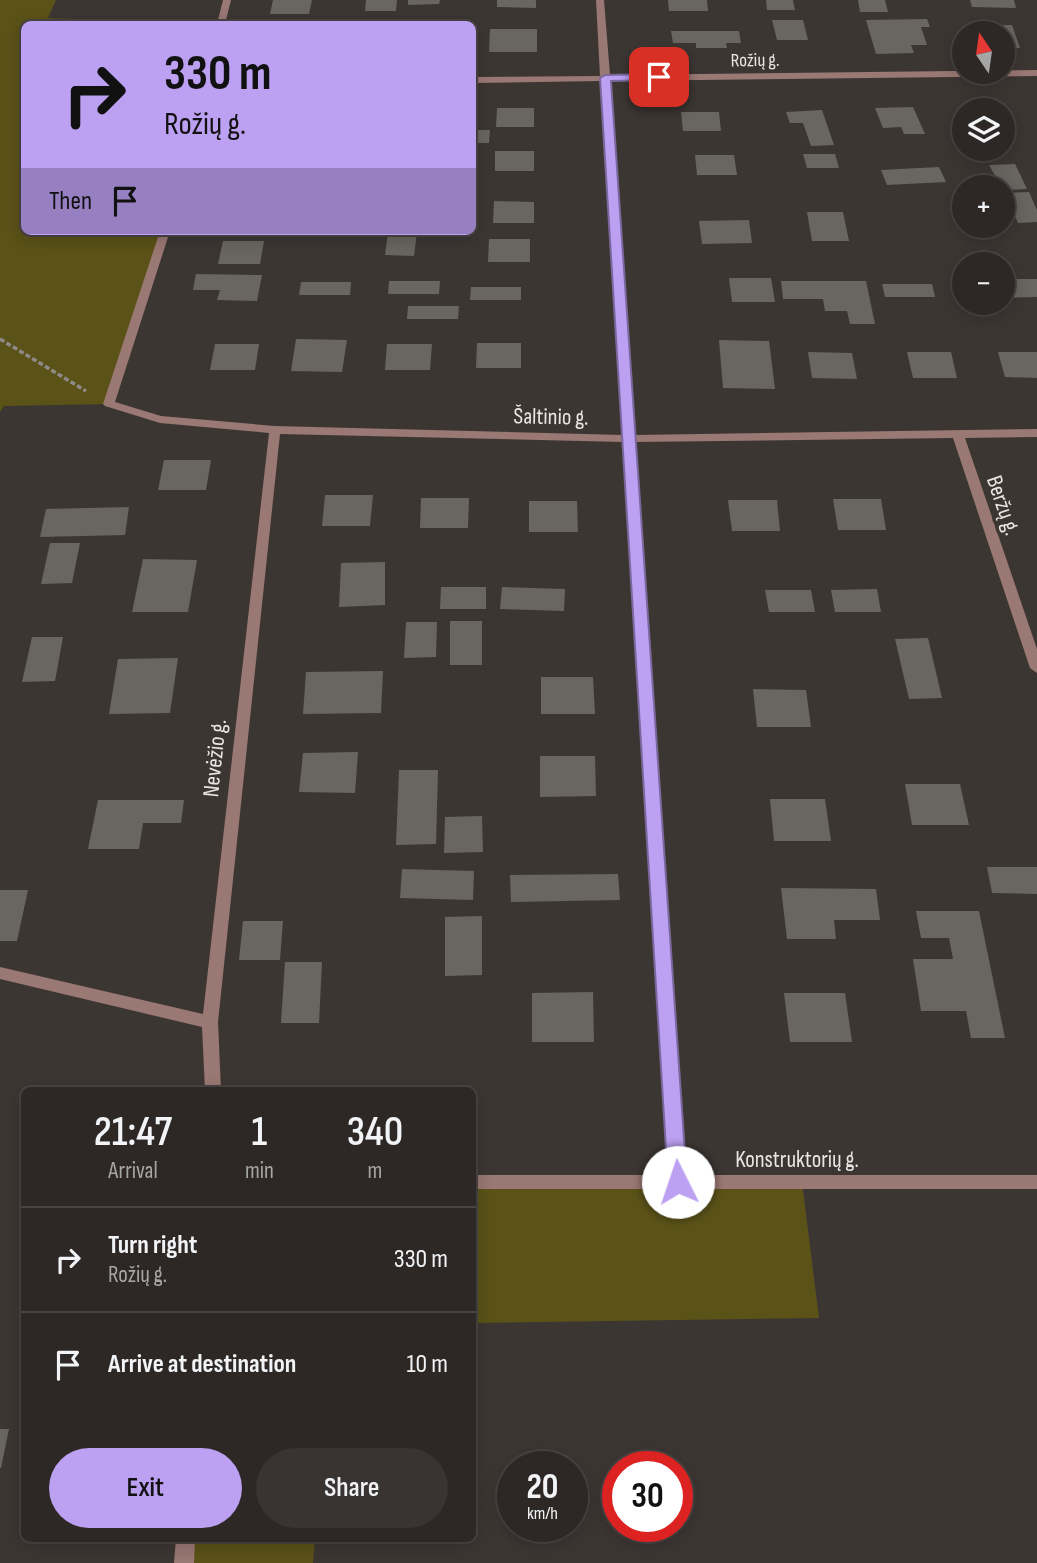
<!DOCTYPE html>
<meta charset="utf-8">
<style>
:root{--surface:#2d2826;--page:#393432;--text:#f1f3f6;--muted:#a7a6a7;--line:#484443;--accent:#bca0f2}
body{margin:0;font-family:"Sofia Sans Condensed",sans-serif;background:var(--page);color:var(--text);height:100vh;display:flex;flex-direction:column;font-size:26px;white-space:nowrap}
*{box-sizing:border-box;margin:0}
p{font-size:23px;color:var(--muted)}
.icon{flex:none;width:38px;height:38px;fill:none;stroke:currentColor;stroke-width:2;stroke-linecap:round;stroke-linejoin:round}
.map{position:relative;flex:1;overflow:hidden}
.panel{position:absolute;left:21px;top:1087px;width:455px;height:455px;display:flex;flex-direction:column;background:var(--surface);border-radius:10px;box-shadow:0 4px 18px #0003,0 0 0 2px var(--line)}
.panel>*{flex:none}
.top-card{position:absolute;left:21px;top:21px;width:455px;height:214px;border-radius:10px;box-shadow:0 4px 18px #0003,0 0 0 2px var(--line);background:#bca0f2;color:#111;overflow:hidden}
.needle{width:46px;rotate:347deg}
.controls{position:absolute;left:952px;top:21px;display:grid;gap:14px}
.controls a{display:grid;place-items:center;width:63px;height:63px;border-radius:50%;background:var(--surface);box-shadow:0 4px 18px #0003,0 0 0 2px var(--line);font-size:35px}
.speed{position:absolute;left:497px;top:1451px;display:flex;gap:14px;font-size:35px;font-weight:700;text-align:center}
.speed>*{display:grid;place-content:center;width:91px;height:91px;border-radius:50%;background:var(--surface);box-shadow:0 4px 18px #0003,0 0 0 2px var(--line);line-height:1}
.speed small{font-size:18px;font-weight:400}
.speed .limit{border:10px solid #d22;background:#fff;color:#111}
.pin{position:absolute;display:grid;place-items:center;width:60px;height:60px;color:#fff;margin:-30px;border-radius:14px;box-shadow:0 4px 10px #0006}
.me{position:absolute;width:77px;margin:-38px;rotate:356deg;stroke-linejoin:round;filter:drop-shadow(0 0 5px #0008)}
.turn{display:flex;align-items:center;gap:24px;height:147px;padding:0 28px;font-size:32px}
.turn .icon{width:91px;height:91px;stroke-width:2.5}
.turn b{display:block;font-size:49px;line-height:60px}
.then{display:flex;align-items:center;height:66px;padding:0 28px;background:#0003;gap:14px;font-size:26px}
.eta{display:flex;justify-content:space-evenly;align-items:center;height:119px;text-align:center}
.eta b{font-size:42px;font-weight:600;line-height:49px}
.button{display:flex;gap:14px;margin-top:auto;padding:14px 28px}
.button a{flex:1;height:80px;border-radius:42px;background:var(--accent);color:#111;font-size:28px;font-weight:600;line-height:80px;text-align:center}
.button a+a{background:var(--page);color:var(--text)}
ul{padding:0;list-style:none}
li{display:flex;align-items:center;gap:21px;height:105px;padding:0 28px;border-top:2px solid var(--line)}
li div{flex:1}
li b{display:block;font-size:26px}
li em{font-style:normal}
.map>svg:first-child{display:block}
</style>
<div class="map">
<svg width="1037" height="1563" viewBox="0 0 1037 1563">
<rect width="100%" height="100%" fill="#3c3633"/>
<g fill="#5b5218">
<polygon points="0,0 56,0 48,18 196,24 24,24 24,231 165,231 109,404 4,406 0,412"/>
<polygon points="472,1182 802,1182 819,1318 473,1323"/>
<polygon points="186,1538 315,1538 313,1563 184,1563"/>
</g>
<g fill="#696560">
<polygon points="273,0 312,0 309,14 270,14"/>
<polygon points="366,0 397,0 396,11 365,11"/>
<polygon points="408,0 440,0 439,4 408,5"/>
<polygon points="497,0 536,0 536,8 497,7"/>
<polygon points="668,0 707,0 708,11 669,11"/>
<polygon points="766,0 793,0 795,10 767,10"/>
<polygon points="858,0 885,0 888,12 860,12"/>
<polygon points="970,0 1014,0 1016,8 972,7"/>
<polygon points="927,19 930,27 921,27 927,45 911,45 914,53 876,54 866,20"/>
<polygon points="772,20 803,20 808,40 777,40"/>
<polygon points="965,25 1012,25 1020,48 1003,48 1003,33 968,33"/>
<polygon points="490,29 537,29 537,52 489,52"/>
<polygon points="671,31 739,31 741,43 726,43 727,48 696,48 696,43 673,43"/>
<polygon points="913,107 925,134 904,134 901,127 883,128 875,108"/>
<polygon points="497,108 534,108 534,127 496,127"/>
<polygon points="822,110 834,145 811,146 803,123 790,123 786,112"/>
<polygon points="681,112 719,112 721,131 683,131"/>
<polygon points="1007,121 1016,139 1003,139 1003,122"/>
<polygon points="472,130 490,130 489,143 472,143"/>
<rect x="495" y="151" width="39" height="20"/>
<polygon points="803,154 835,154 839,168 807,168"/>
<polygon points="695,155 734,155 737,175 697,175"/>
<polygon points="1015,164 1027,189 1003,190 989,165"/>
<polygon points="939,167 946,182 887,185 881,170"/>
<polygon points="1029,192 1037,210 1037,222 1018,223 1005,193"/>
<polygon points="494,201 534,202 534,223 493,223"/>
<polygon points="807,212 843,212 849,241 812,241"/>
<polygon points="749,220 752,243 702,244 699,221"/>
<polygon points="388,232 417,232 414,256 385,255"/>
<polygon points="489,239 530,239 530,262 488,262"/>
<polygon points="223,241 264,241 260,264 218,264"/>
<polygon points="196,274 262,275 257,301 217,300 220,290 193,290"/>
<polygon points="729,278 771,278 775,302 732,302"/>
<polygon points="1003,279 1037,279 1037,297 1003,298"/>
<polygon points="389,281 440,281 439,294 388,294"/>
<polygon points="781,281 866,281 875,324 850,324 847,311 825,311 823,299 783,299"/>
<polygon points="301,282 351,282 350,295 299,295"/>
<polygon points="882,284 932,284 935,297 885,297"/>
<polygon points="471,287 521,287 521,300 470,300"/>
<polygon points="408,306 459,306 458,319 407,319"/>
<polygon points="296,339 347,340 342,372 291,371"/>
<polygon points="719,340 769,341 775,389 723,388"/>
<polygon points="477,343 521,343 521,368 476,368"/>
<polygon points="215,344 259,344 255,370 210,370"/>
<polygon points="387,344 432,344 430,370 385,370"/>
<polygon points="808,352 852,353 857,379 812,378"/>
<polygon points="907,352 951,352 957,378 913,378"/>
<polygon points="998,352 1037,352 1037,378 1005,377"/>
<polygon points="164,460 211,460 206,490 158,490"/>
<polygon points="325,495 373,495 370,526 322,526"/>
<polygon points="421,498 469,498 468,528 420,528"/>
<polygon points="833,499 881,499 886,530 838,530"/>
<polygon points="728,500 777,500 780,531 732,531"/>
<polygon points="529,501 577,501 578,532 529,532"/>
<polygon points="129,507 125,535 40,537 46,509"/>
<polygon points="50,543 80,543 72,583 41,584"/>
<polygon points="143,559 197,560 188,612 132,612"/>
<polygon points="385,562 385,605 339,607 341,563"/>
<polygon points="441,587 486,587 486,609 440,609"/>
<polygon points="502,587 565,589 564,611 500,609"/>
<polygon points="877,589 881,612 835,612 831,590"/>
<polygon points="765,590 811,590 815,612 769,612"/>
<rect x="450" y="621" width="32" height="44"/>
<polygon points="406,622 437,622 436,657 404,658"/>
<polygon points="32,637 63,637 55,681 22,682"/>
<polygon points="928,638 942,698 909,699 895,639"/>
<polygon points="178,658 170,713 109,714 118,659"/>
<polygon points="383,671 381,713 303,714 306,672"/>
<polygon points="541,677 593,677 595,714 541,714"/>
<polygon points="753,689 806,690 811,727 757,727"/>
<polygon points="358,752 355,793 299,792 303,753"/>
<polygon points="540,756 595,756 596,796 540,797"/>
<polygon points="399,770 438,770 436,844 396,845"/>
<polygon points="905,784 960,784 969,825 912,825"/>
<polygon points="770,799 825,799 831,841 774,841"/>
<polygon points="98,800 184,800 181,823 143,823 139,849 88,849"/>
<polygon points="482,816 483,852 444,853 445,817"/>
<polygon points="987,867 1037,867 1037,894 992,893"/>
<polygon points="402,869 474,871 473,900 400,898"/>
<polygon points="618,874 620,900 511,902 510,875"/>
<polygon points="781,888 876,889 880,920 834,920 836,939 787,939"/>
<polygon points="0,890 28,890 17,941 0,941"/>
<polygon points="916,911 979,911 1005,1038 971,1038 966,1011 921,1011 913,959 953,959 949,938 921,938"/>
<polygon points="482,916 482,975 445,976 445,917"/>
<polygon points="243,921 283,921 280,960 239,960"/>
<polygon points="285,962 322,962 319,1023 281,1023"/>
<polygon points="593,992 594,1042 532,1042 532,993"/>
<polygon points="784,993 845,993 852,1042 790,1042"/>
<polygon points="0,1429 9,1429 1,1468 0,1468"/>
</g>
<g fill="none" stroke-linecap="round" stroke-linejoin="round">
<polyline stroke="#8f8a88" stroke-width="3.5" stroke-dasharray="5 2.5" stroke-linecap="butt" points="0,339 86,391"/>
<g fill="#9a7873" fill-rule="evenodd">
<polygon points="223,0 231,0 225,24 217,24"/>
<polygon points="596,0 604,0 610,75 1037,70 1037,76 610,81 635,435 1037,429 1037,437 965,438 1037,649 1037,673 1030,668 953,438 635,442 686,1175 1037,1175 1037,1189 472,1189 472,1175 669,1175 623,442 280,434 218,1022 221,1090 205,1090 202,1027 0,979 0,967 203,1014 269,433 160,423 105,406 103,404 160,231 170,231 115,402 161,416 275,426 623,435 601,81 472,83 472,77 600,76"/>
<polygon points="176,1538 195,1538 194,1563 174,1563"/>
</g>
</g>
<polygon fill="#bca0f2" stroke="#7a689d" stroke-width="2" points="659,74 665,77 663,80 611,81 687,1182 684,1188 671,1188 668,1182 600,78 605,75"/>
<g text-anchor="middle" stroke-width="7" stroke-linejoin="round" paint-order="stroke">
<g font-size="19" fill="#e9e6e4" stroke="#3c3633">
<text transform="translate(755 59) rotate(-1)" y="7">Rožių g.</text>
</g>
<g font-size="23" fill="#e9e6e4" stroke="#3c3633">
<text transform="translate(551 416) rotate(1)" y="8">Šaltinio g.</text>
<text transform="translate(1004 505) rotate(71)" y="8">Beržų g.</text>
<text transform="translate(214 758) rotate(-84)" y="8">Nevėžio g.</text>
<text x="797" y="1167">Konstruktorių g.</text>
</g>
</g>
</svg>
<div class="controls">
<a><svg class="needle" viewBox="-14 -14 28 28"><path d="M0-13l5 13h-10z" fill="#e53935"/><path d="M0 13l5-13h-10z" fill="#a7a6a7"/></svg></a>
<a><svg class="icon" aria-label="layers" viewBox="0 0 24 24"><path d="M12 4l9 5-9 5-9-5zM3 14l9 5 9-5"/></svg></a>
<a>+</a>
<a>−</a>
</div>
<div class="speed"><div>20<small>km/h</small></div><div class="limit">30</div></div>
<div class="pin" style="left:659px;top:77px;background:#d93025"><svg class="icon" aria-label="arrive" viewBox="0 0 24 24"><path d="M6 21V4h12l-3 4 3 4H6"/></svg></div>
<svg class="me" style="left:678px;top:1182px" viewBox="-20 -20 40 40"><circle r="19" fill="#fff"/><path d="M0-13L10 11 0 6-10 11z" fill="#bca0f2"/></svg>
<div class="top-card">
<div class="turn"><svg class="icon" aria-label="right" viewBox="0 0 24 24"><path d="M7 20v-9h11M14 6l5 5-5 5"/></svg><div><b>330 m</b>Rožių g.</div></div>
<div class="then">Then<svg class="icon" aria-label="arrive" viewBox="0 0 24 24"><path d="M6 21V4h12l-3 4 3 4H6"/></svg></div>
</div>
<section class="panel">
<div class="eta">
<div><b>21:47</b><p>Arrival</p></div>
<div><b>1</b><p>min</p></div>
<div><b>340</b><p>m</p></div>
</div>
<ul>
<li><svg class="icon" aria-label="right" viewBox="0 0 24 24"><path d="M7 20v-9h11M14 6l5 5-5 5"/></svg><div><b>Turn right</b><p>Rožių g.</p></div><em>330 m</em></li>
<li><svg class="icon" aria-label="arrive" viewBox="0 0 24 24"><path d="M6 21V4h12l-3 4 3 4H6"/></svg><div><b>Arrive at destination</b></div><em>10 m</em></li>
</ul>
<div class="button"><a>Exit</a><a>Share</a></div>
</section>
</div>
